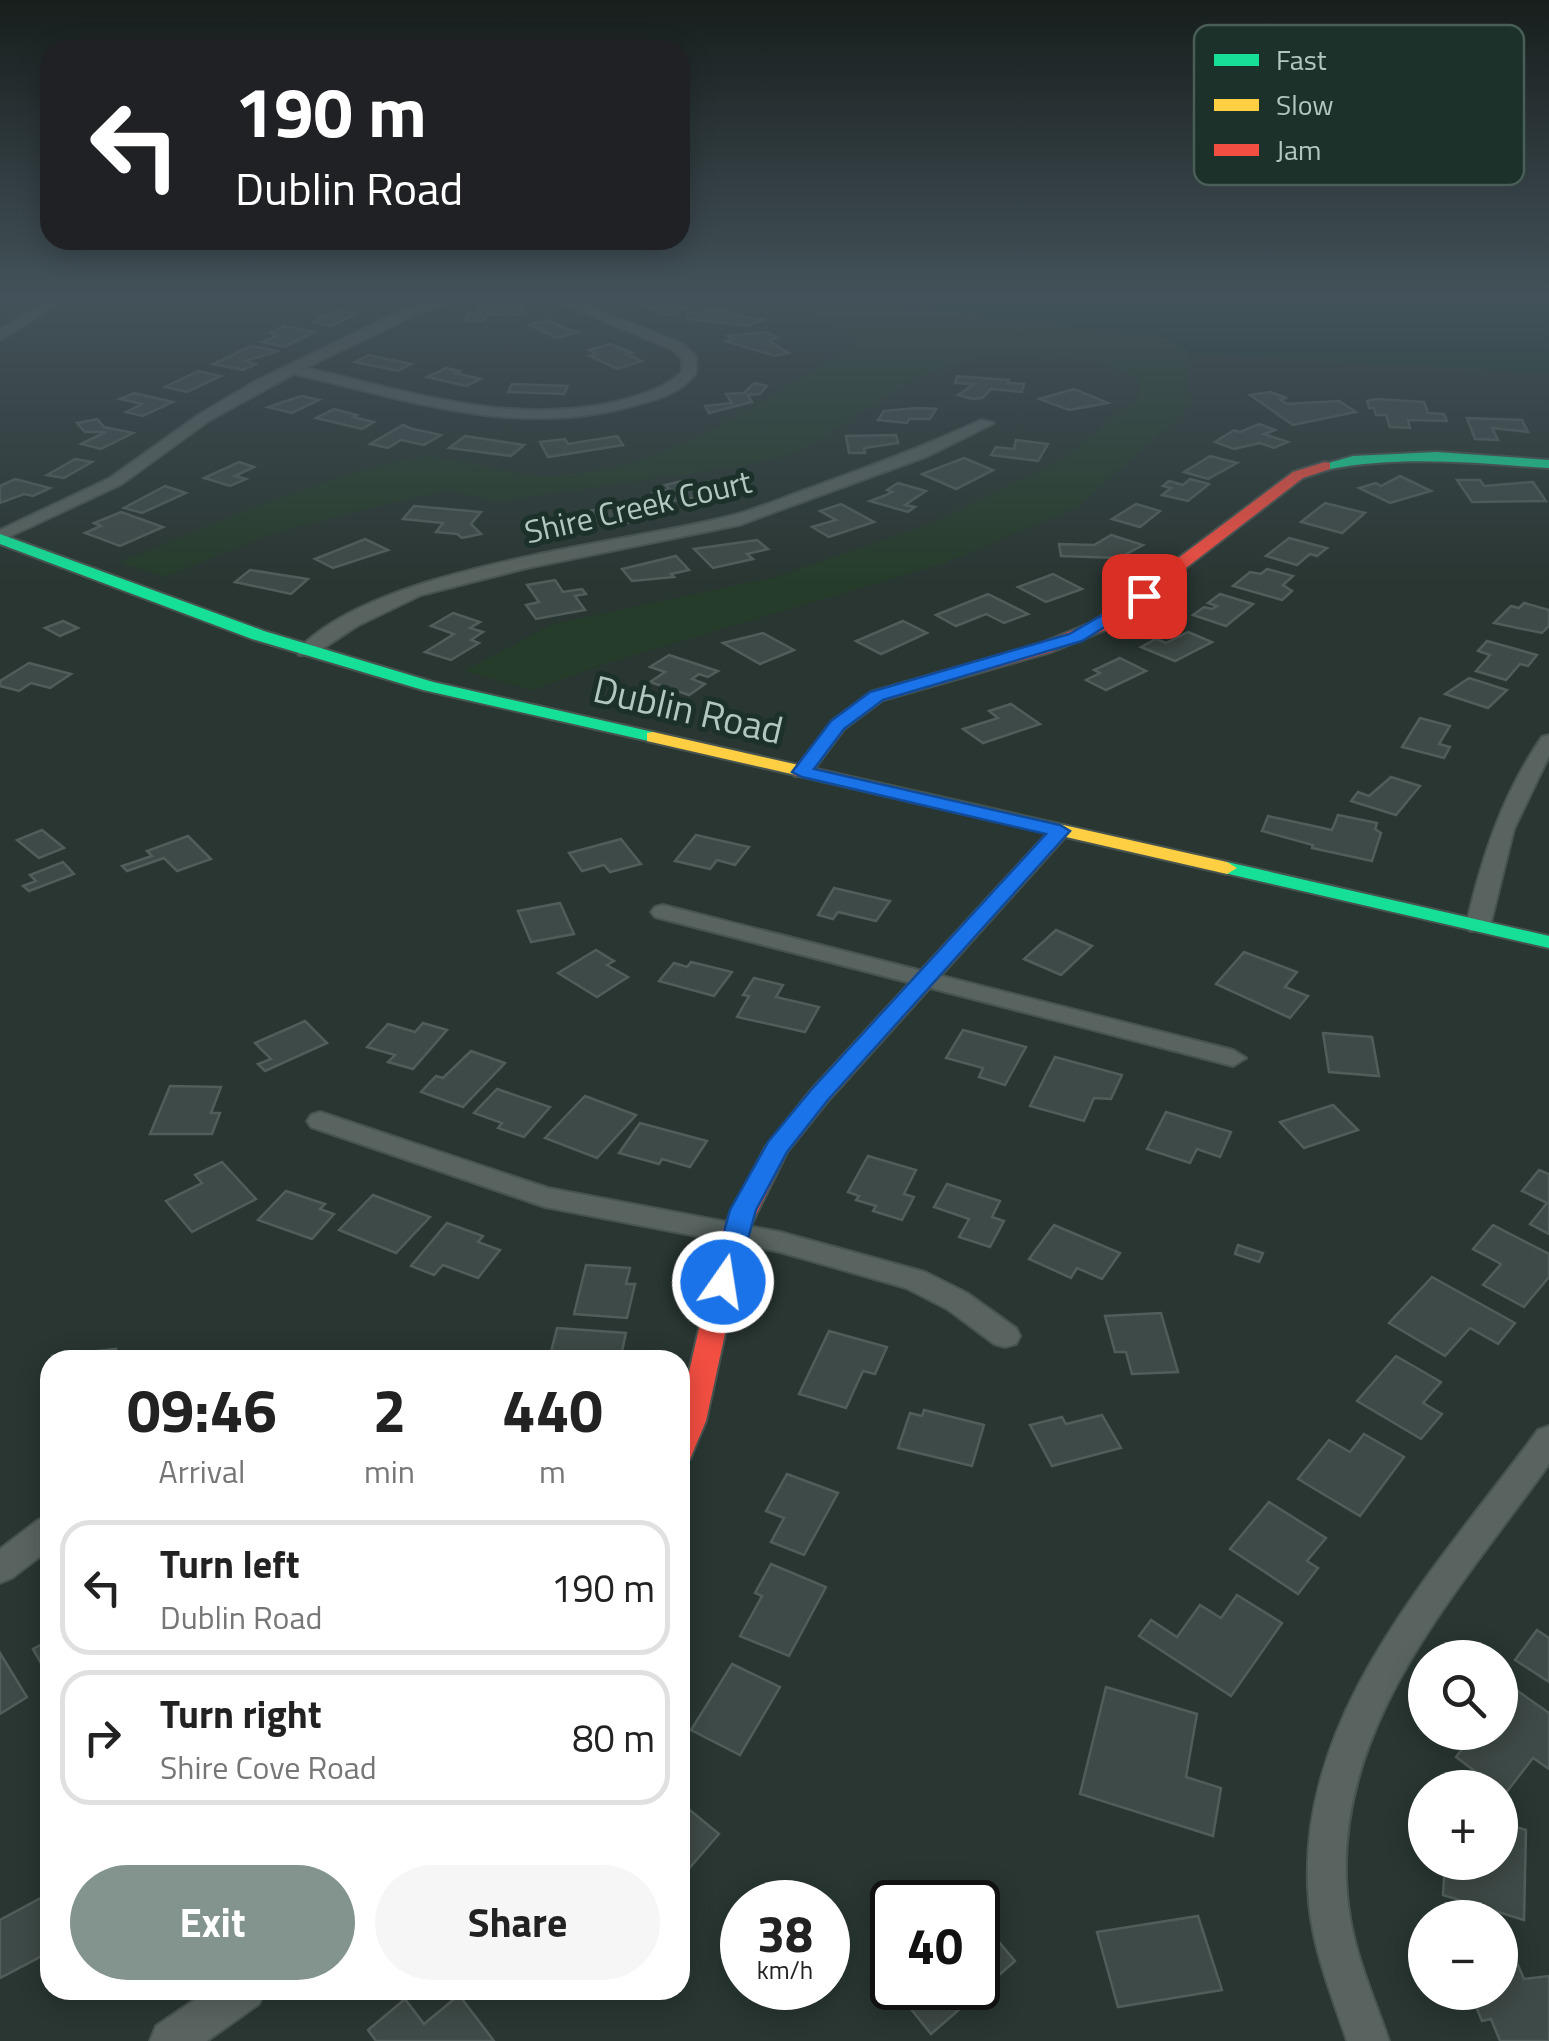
<!DOCTYPE html>
<meta charset="utf-8">
<style>
:root{--surface:#fff;--page:#f6f6f6;--text:#222;--muted:#767676;--line:#e0e0e0;--accent:#83948f}
body{margin:0;font-family:"Titillium Web",sans-serif;background:var(--page);color:var(--text);height:100vh;display:flex;flex-direction:column;font-size:38px;white-space:nowrap}
*{box-sizing:border-box;margin:0}
p{font-size:32px;color:var(--muted)}
.icon{flex:none;width:55px;height:55px;fill:none;stroke:currentColor;stroke-width:2;stroke-linecap:round;stroke-linejoin:round}
.map{position:relative;flex:1;overflow:hidden}
.details{position:absolute;left:40px;top:1350px;width:650px;height:650px;display:flex;flex-direction:column;background:var(--surface);border-radius:30px;box-shadow:0 5px 25px #0003}
.details>*{flex:none}
.hud{position:absolute;left:40px;top:40px;width:650px;height:210px;border-radius:30px;box-shadow:0 5px 25px #0003;background:#202124;color:#fff;overflow:hidden}
.tools{position:absolute;left:1408px;top:1640px;display:grid;gap:20px}
.tools a{display:grid;place-items:center;width:110px;height:110px;border-radius:50%;background:var(--surface);box-shadow:0 5px 25px #0003;font-size:50px}
.speed{position:absolute;left:720px;top:1880px;display:flex;gap:20px;font-size:50px;font-weight:700;text-align:center}
.speed>*{display:grid;place-content:center;width:130px;height:130px;border-radius:50%;background:var(--surface);box-shadow:0 5px 25px #0003;line-height:1}
.speed small{font-size:25px;font-weight:400}
.speed .limit{border:5px solid #111;border-radius:15px;background:#fff;color:#111}
.pin{position:absolute;display:grid;place-items:center;width:85px;height:85px;color:#fff;margin:-42px;border-radius:20px;box-shadow:0 5px 15px #0006}
.me{position:absolute;width:110px;margin:-55px;rotate:13deg;stroke-linejoin:round;filter:drop-shadow(0 0 8px #0008)}
.turn{display:flex;align-items:center;gap:35px;height:210px;padding:0 30px;font-size:45px}
.turn .icon{width:130px;height:130px;stroke-width:2.5}
.turn b{display:block;font-size:70px;line-height:85px}
.eta{display:flex;justify-content:space-evenly;align-items:center;height:170px;text-align:center}
.eta b{font-size:60px;font-weight:700;line-height:70px}
.cta{display:flex;gap:20px;margin-top:auto;padding:20px 30px}
.cta a{flex:1;height:115px;border-radius:60px;background:var(--accent);color:#fff;font-size:40px;font-weight:700;line-height:115px;text-align:center}
.cta a+a{background:var(--page);color:var(--text)}
ul{padding:0;list-style:none}
li{display:flex;align-items:center;gap:30px;height:135px;margin:0 20px 15px;padding:0 10px;border:5px solid var(--line);border-radius:30px}
li div{flex:1}
li b{display:block;font-size:38px}
li em{font-style:normal}
.map>svg:first-child{display:block}
</style>
<div class="map">
<svg width="1549" height="2041" viewBox="0 0 1549 2041">
<rect width="100%" height="100%" fill="#293632"/>
<path fill="#263c2b" d="M762 296H846L871 303 1169 337 1189 353 1185 411 1078 507 945 563 604 664 533 690 464 671 553 624 776 577 933 523 1067 456 1141 396 1139 379 1097 360 982 354 914 378 795 454 741 466 501 501 448 491 402 500 271 534 165 577 119 562C215 525 312 478 413 458 442 452 501 472 533 475 645 482 764 404 852 345L846 331Z"/>
<polygon fill="#19392f" points="847,296 1549,296 1549,373 1189,353 1169,337 871,302"/>
<g fill="#3e4a47" stroke="#515d5a" stroke-width="2.5">
<polygon points="632,296 672,296 680,301 674,303 688,308 667,315 625,298"/>
<polygon points="481,305 524,305 520,315 487,314 484,321 465,321 469,313 478,313"/>
<polygon points="705,309 726,309 725,313 765,320 745,326 688,319 689,313 705,313"/>
<polygon points="336,310 356,314 330,326 313,322"/>
<polygon points="547,320 565,328 578,332 557,338 529,325"/>
<polygon points="285,326 315,332 284,347 262,342 278,335 270,333"/>
<polygon points="767,332 777,338 768,340 789,353 775,356 725,341 733,339 728,336"/>
<polygon points="610,344 632,353 626,354 642,361 618,369 589,356 596,354 588,350"/>
<polygon points="251,346 279,351 245,361 256,364 243,370 213,364"/>
<polygon points="369,355 411,364 398,371 355,362"/>
<polygon points="446,368 460,371 456,373 481,379 466,386 427,377"/>
<polygon points="198,371 221,376 187,392 165,387"/>
<polygon points="957,376 1009,380 1008,383 1024,384 1022,392 991,389 982,398 972,399 958,395 974,384 955,383"/>
<polygon points="754,383 767,386 760,394 748,395 752,402 709,413 705,406 732,403 726,394 744,393"/>
<polygon points="512,384 568,386 564,394 508,392"/>
<polygon points="1074,389 1108,403 1069,410 1039,399"/>
<polygon points="1270,392 1287,398 1280,399 1287,404 1339,401 1356,412 1293,425 1250,395"/>
<polygon points="134,393 173,402 143,416 126,412 142,404 120,399"/>
<polygon points="301,396 319,400 292,413 268,407"/>
<polygon points="1375,399 1424,402 1428,413 1444,414 1447,421 1408,420 1410,428 1390,427 1386,415 1376,415 1374,408 1369,408 1367,401"/>
<polygon points="918,408 936,409 930,419 909,419 907,423 878,420 884,411"/>
<polygon points="334,409 357,415 353,417 374,422 362,429 316,418"/>
<polygon points="1467,418 1522,420 1528,432 1492,428 1498,440 1475,439"/>
<polygon points="97,419 104,427 133,433 101,449 81,444 106,432 85,432 77,423"/>
<polygon points="1259,424 1275,430 1264,434 1288,442 1274,448 1260,443 1234,449 1215,442 1234,430 1240,432"/>
<polygon points="403,425 413,429 441,435 424,445 401,440 388,448 370,444"/>
<polygon points="896,435 898,443 864,448 865,453 849,453 846,436"/>
<polygon points="465,436 524,445 511,456 449,448"/>
<polygon points="617,436 623,445 548,457 540,442 565,439 568,444"/>
<polygon points="1016,440 1048,444 1038,461 991,455 996,447 1014,449"/>
<polygon points="1210,456 1237,463 1208,479 1184,472"/>
<polygon points="964,458 993,470 956,489 922,474"/>
<polygon points="75,459 92,462 64,478 47,475"/>
<polygon points="239,462 254,467 235,476 246,479 230,486 204,478"/>
<polygon points="1400,476 1431,491 1390,503 1359,488 1376,483 1381,486"/>
<polygon points="15,479 50,488 33,496 24,494 0,503 0,486"/>
<polygon points="1190,479 1209,484 1188,501 1162,495 1171,488 1163,486 1169,481 1183,485"/>
<polygon points="1457,480 1480,480 1484,486 1533,482 1546,501 1472,502"/>
<polygon points="681,481 688,487 702,484 715,495 664,502 653,493 670,489 665,485"/>
<polygon points="898,483 926,491 905,505 915,507 908,512 870,501 886,495 892,492 887,490"/>
<polygon points="165,486 186,493 142,513 124,508"/>
<polygon points="1325,503 1365,513 1342,533 1301,522"/>
<polygon points="841,504 874,522 829,537 812,527 836,520 820,511"/>
<polygon points="1136,504 1160,511 1140,527 1112,519"/>
<polygon points="414,506 481,512 471,524 481,534 462,538 457,534 436,532 443,523 403,519"/>
<polygon points="613,506 631,522 612,526 604,519 584,523 575,514"/>
<polygon points="121,512 163,527 120,546 85,533 101,526 94,523"/>
<polygon points="1111,535 1143,545 1119,558 1061,556 1059,544 1094,545"/>
<polygon points="1289,538 1327,548 1317,556 1310,554 1297,565 1266,556"/>
<polygon points="365,539 388,550 333,568 315,559"/>
<polygon points="757,540 768,549 747,554 753,559 713,568 694,549"/>
<polygon points="676,556 689,570 671,574 674,577 632,581 622,569"/>
<polygon points="1267,569 1293,576 1283,585 1292,591 1282,600 1233,586 1250,572 1261,574"/>
<polygon points="250,570 308,579 291,594 235,582"/>
<polygon points="1053,574 1082,589 1046,602 1018,587"/>
<polygon points="555,580 563,592 582,589 586,594 575,596 585,610 536,619 526,605 539,602 527,585"/>
<polygon points="988,594 1028,614 1004,623 986,614 956,626 936,615"/>
<polygon points="1220,594 1253,604 1226,626 1193,615 1204,607 1212,609 1217,606 1208,603"/>
<polygon points="1524,603 1549,610 1549,626 1542,633 1494,623 1511,606 1519,608"/>
<polygon points="453,613 480,622 470,628 483,632 471,640 479,643 451,660 425,652 454,634 431,626"/>
<polygon points="63,621 78,628 60,636 45,628"/>
<polygon points="903,621 927,633 881,654 856,641"/>
<polygon points="1188,632 1212,642 1175,661 1141,647 1156,639 1166,643"/>
<polygon points="763,633 794,650 760,664 723,643"/>
<polygon points="1487,641 1537,655 1528,666 1520,664 1506,680 1476,671 1490,655 1478,651"/>
<polygon points="669,655 718,671 708,677 699,674 692,679 705,684 689,695 650,682 665,672 650,667"/>
<polygon points="1120,658 1146,671 1106,690 1086,680 1100,673 1094,670"/>
<polygon points="29,663 71,674 50,688 31,683 19,691 0,686 0,681"/>
<polygon points="1469,678 1507,690 1488,708 1445,694"/>
<polygon points="1011,704 1040,724 983,743 963,729 998,718 989,711"/>
<polygon points="1420,718 1450,726 1439,744 1450,747 1444,758 1402,747"/>
<polygon points="1391,777 1420,786 1396,815 1351,801 1358,792 1369,796"/>
<polygon points="1338,815 1377,823 1375,829 1381,833 1372,861 1312,848 1313,845 1262,831 1268,816 1332,830"/>
<polygon points="42,830 64,848 39,858 17,840"/>
<polygon points="696,835 749,847 735,865 717,860 710,869 675,861"/>
<polygon points="188,836 211,859 177,871 164,858 127,871 122,866 152,856 147,851"/>
<polygon points="621,839 641,864 610,872 604,865 582,871 569,853"/>
<polygon points="63,862 74,874 29,891 23,886 36,881 30,875"/>
<polygon points="834,888 890,901 876,921 838,912 833,919 818,915"/>
<polygon points="560,903 574,934 531,942 518,911"/>
<polygon points="1056,930 1092,946 1061,975 1024,959"/>
<polygon points="596,950 614,961 607,965 628,977 597,997 558,973"/>
<polygon points="1244,952 1297,972 1285,987 1308,996 1290,1018 1216,984"/>
<polygon points="691,962 732,972 714,996 659,981 674,963 687,967"/>
<polygon points="754,978 783,985 776,997 819,1007 805,1032 737,1017 749,996 743,995"/>
<polygon points="305,1021 327,1043 265,1071 258,1064 271,1059 255,1043"/>
<polygon points="423,1023 447,1030 413,1069 388,1062 395,1055 367,1047 388,1024 415,1032"/>
<polygon points="963,1030 1026,1047 1005,1085 979,1077 983,1068 946,1058"/>
<polygon points="1323,1033 1372,1037 1379,1076 1329,1072"/>
<polygon points="471,1051 505,1063 463,1107 421,1092 436,1076 443,1078"/>
<polygon points="1055,1057 1122,1075 1111,1099 1094,1098 1084,1121 1030,1106"/>
<polygon points="170,1086 221,1087 211,1113 220,1113 212,1134 150,1134"/>
<polygon points="497,1089 550,1107 524,1137 498,1128 502,1123 474,1113"/>
<polygon points="585,1096 636,1115 597,1158 545,1138"/>
<polygon points="1333,1105 1358,1130 1304,1148 1280,1122"/>
<polygon points="1166,1112 1231,1132 1220,1157 1197,1149 1190,1163 1147,1149"/>
<polygon points="640,1123 707,1141 690,1167 662,1159 659,1164 619,1153"/>
<polygon points="868,1156 916,1170 904,1194 914,1197 902,1220 873,1211 876,1206 856,1200 859,1196 848,1192"/>
<polygon points="222,1162 256,1199 192,1232 166,1201 202,1183 195,1175"/>
<polygon points="1539,1170 1549,1174 1549,1234 1530,1224 1547,1203 1522,1191"/>
<polygon points="947,1184 1000,1201 992,1217 1004,1221 990,1247 959,1237 969,1219 934,1207"/>
<polygon points="286,1191 325,1204 320,1209 334,1214 312,1239 258,1220"/>
<polygon points="373,1195 430,1217 396,1253 339,1230"/>
<polygon points="447,1223 483,1236 478,1242 500,1250 478,1278 443,1265 434,1275 411,1266"/>
<polygon points="1054,1225 1120,1253 1102,1279 1077,1268 1071,1278 1029,1259"/>
<polygon points="1493,1225 1549,1254 1549,1277 1524,1307 1483,1285 1501,1264 1473,1249"/>
<polygon points="1238,1245 1263,1253 1259,1262 1235,1254"/>
<polygon points="586,1265 630,1268 626,1284 635,1284 627,1318 574,1314"/>
<polygon points="1432,1277 1515,1323 1498,1344 1470,1328 1445,1356 1389,1323"/>
<polygon points="1161,1313 1178,1372 1132,1374 1126,1352 1115,1352 1105,1316"/>
<polygon points="557,1328 626,1333 620,1360 549,1360"/>
<polygon points="829,1331 887,1347 875,1374 863,1371 846,1408 799,1394"/>
<polygon points="116,1349 114,1360 51,1360 52,1356"/>
<polygon points="1396,1356 1441,1382 1423,1403 1442,1414 1421,1439 1357,1401"/>
<polygon points="924,1410 984,1425 972,1466 898,1448 910,1413 922,1416"/>
<polygon points="1102,1415 1121,1448 1052,1466 1030,1425 1062,1417 1066,1424"/>
<polygon points="1364,1434 1404,1457 1360,1516 1298,1479 1329,1440 1350,1452"/>
<polygon points="787,1474 838,1493 804,1555 771,1542 784,1518 766,1511"/>
<polygon points="1269,1502 1326,1538 1307,1561 1318,1568 1298,1594 1230,1549"/>
<polygon points="771,1564 826,1587 789,1656 740,1636 762,1596 755,1593"/>
<polygon points="1237,1595 1282,1623 1231,1696 1139,1636 1151,1620 1177,1637 1200,1605 1221,1618"/>
<polygon points="1537,1630 1549,1638 1549,1682 1515,1660"/>
<polygon points="50,1640 50,1679 33,1649"/>
<polygon points="0,1653 27,1697 0,1714"/>
<polygon points="732,1664 780,1687 740,1755 691,1730"/>
<polygon points="1106,1687 1197,1714 1186,1777 1221,1788 1213,1836 1080,1794"/>
<polygon points="1512,1687 1549,1713 1549,1769 1533,1758 1505,1794 1456,1757 1475,1732 1500,1732 1500,1702"/>
<polygon points="680,1802 719,1834 680,1879"/>
<polygon points="1500,1822 1526,1830 1524,1920 1443,1895 1445,1862 1500,1862"/>
<polygon points="50,1893 50,1966 46,1954 0,1978 0,1920"/>
<polygon points="1198,1916 1222,1990 1118,2007 1097,1932"/>
<polygon points="978,1917 1015,1961 931,2034 894,1988 978,1988"/>
<polygon points="1511,1949 1524,1979 1549,1976 1549,2041 1500,2041 1491,2019 1482,2021 1470,1992 1500,1992 1500,1950"/>
<polygon points="459,1995 494,2041 376,2041 368,2030 405,1999 424,2024"/>
</g>
<g fill="none" stroke-linecap="round" stroke-linejoin="round">
<defs>
<g id="street">
<polygon points="54,296 70,296 0,340 0,330"/>
<path d="M444 296H464L412 316 306 368C411 392 519 429 627 399 647 393 666 387 682 372V358L673 350 545 296H563L683 344 696 357V373C681 393 659 399 636 405 517 439 410 400 294 374L210 420 122 484 0 541V530L110 478 200 414 254 382 402 310Z"/>
<path d="M981 420 994 423 928 456 739 525 527 568 421 595 357 626 313 655H299L297 651C374 567 615 545 726 517 753 511 779 499 805 490 865 468 923 447 981 420Z"/>
<path d="M1549 735V756L1514 829 1490 926 1486 931H1470L1466 926C1482 857 1502 795 1542 737Z"/>
<polygon points="663,905 1233,1050 1246,1058 1233,1066 655,917 651,912 655,907"/>
<polygon points="320,1112 548,1188 780,1232 925,1272 967,1293 1016,1328 1020,1336 1016,1344 1005,1347 994,1344 947,1309 906,1288 780,1252 545,1207 311,1127 307,1121 311,1115"/>
<path d="M1549 1426V1464C1454 1598 1320 1739 1350 1918 1357 1960 1375 2000 1389 2041H1347C1332 1996 1313 1950 1309 1902 1292 1717 1436 1569 1538 1430Z"/>
<polygon points="50,1516 50,1549 12,1578 0,1583 0,1549 38,1520"/>
<polygon points="209,1990 265,1990 259,2004 207,2041 150,2041 156,2026"/>
</g>
<g id="fast">
<path d="M1437 452 1549 460V468C1474 463 1400 455 1325 470L1318 466 1353 456Z"/>
<polygon points="0,534 264,631 433,682 653,732 662,737 653,742 423,690 252,639 0,544"/>
<polygon points="1227,862 1549,936 1549,948 1220,872 1217,868"/>
</g>
<polygon id="slow" points="653,732 1227,862 1237,868 1227,874 647,741 647,733"/>
<g id="jam">
<polygon points="1325,462 1330,463 1330,469 1303,478 1105,630 1051,652 883,700 844,729 809,776 795,776 793,772 832,721 871,692 1039,644 1093,622 1293,472"/>
<polygon points="1060,825 1070,831 1067,835 827,1102 787,1152 747,1233 706,1421 690,1459 680,1463 680,1411 721,1233 765,1148 811,1090 1053,827"/>
</g>
</defs>
<use href="#street" stroke="#47534f" stroke-width="4"/>
<use href="#fast" stroke="#47534f" stroke-width="4"/>
<use href="#slow" stroke="#47534f" stroke-width="4"/>
<use href="#jam" stroke="#47534f" stroke-width="4"/>
<use href="#street" fill="#596460" fill-rule="evenodd"/>
<use href="#fast" fill="#16e098" fill-rule="evenodd"/>
<use href="#slow" fill="#ffcf43" fill-rule="evenodd"/>
<use href="#jam" fill="#f24e42" fill-rule="evenodd"/>
</g>
<linearGradient id="sky" x2="0" y2="1"><stop stop-color="#171e1c"/><stop offset="0.51" stop-color="#43525a"/><stop offset="1" stop-color="#43525a" stop-opacity="0"/></linearGradient>
<rect width="1549" height="582" fill="url(#sky)"/>
<polygon fill="#1a73e8" stroke="#114b97" stroke-width="2.5" points="1144,591 1150,592 1150,599 1082,641 883,700 844,729 814,769 1060,825 1070,831 827,1101 787,1152 756,1210 736,1282 732,1289 714,1289 710,1282 730,1210 768,1142 811,1090 1046,834 802,777 792,772 831,721 870,692 1069,634"/>
<g text-anchor="middle" stroke-width="10" stroke-linejoin="round" paint-order="stroke">
<g font-size="32" fill="#b3c7c1" stroke="#1c312a">
<text transform="translate(638 507) rotate(-13)" y="11">Shire Creek Court</text>
</g>
<g font-size="38" fill="#b3c7c1" stroke="#1c312a">
<text transform="translate(688 710) rotate(13)" y="13">Dublin Road</text>
</g>
</g>
<rect x="1194" y="25" width="330" height="160" rx="15" fill="#1c312a" stroke="#495e57" stroke-width="2.5"/>
<rect x="1214" y="54" width="45" height="12" fill="#16e098"/>
<rect x="1214" y="99" width="45" height="12" fill="#ffcf43"/>
<rect x="1214" y="144" width="45" height="12" fill="#f24e42"/>
<g font-size="28" fill="#b3c7c1">
<text x="1276" y="70">Fast</text>
<text x="1276" y="115">Slow</text>
<text x="1276" y="160">Jam</text>
</g>
</svg>
<div class="tools">
<a><svg class="icon" aria-label="search" viewBox="0 0 24 24"><circle cx="10" cy="10" r="6"/><path d="M15 15l6 6"/></svg></a>
<a>+</a>
<a>−</a>
</div>
<div class="speed"><div>38<small>km/h</small></div><div class="limit">40</div></div>
<div class="pin" style="left:1144px;top:596px;background:#d93025"><svg class="icon" aria-label="arrive" viewBox="0 0 24 24"><path d="M6 21V4h12l-3 4 3 4H6"/></svg></div>
<svg class="me" style="left:723px;top:1282px" viewBox="-20 -20 40 40"><circle r="17" fill="#1a73e8" stroke="#fff" stroke-width="3"/><path d="M0-11L8 9 0 5-8 9z" fill="#fff"/></svg>
<div class="hud">
<div class="turn"><svg class="icon" aria-label="left" viewBox="0 0 24 24"><path d="M17 20v-9H6M10 6l-5 5 5 5"/></svg><div><b>190 m</b>Dublin Road</div></div>
</div>
<section class="details">
<div class="eta">
<div><b>09:46</b><p>Arrival</p></div>
<div><b>2</b><p>min</p></div>
<div><b>440</b><p>m</p></div>
</div>
<ul>
<li><svg class="icon" aria-label="left" viewBox="0 0 24 24"><path d="M17 20v-9H6M10 6l-5 5 5 5"/></svg><div><b>Turn left</b><p>Dublin Road</p></div><em>190 m</em></li>
<li><svg class="icon" aria-label="right" viewBox="0 0 24 24"><path d="M7 20v-9h11M14 6l5 5-5 5"/></svg><div><b>Turn right</b><p>Shire Cove Road</p></div><em>80 m</em></li>
</ul>
<div class="cta"><a>Exit</a><a>Share</a></div>
</section>
</div>
